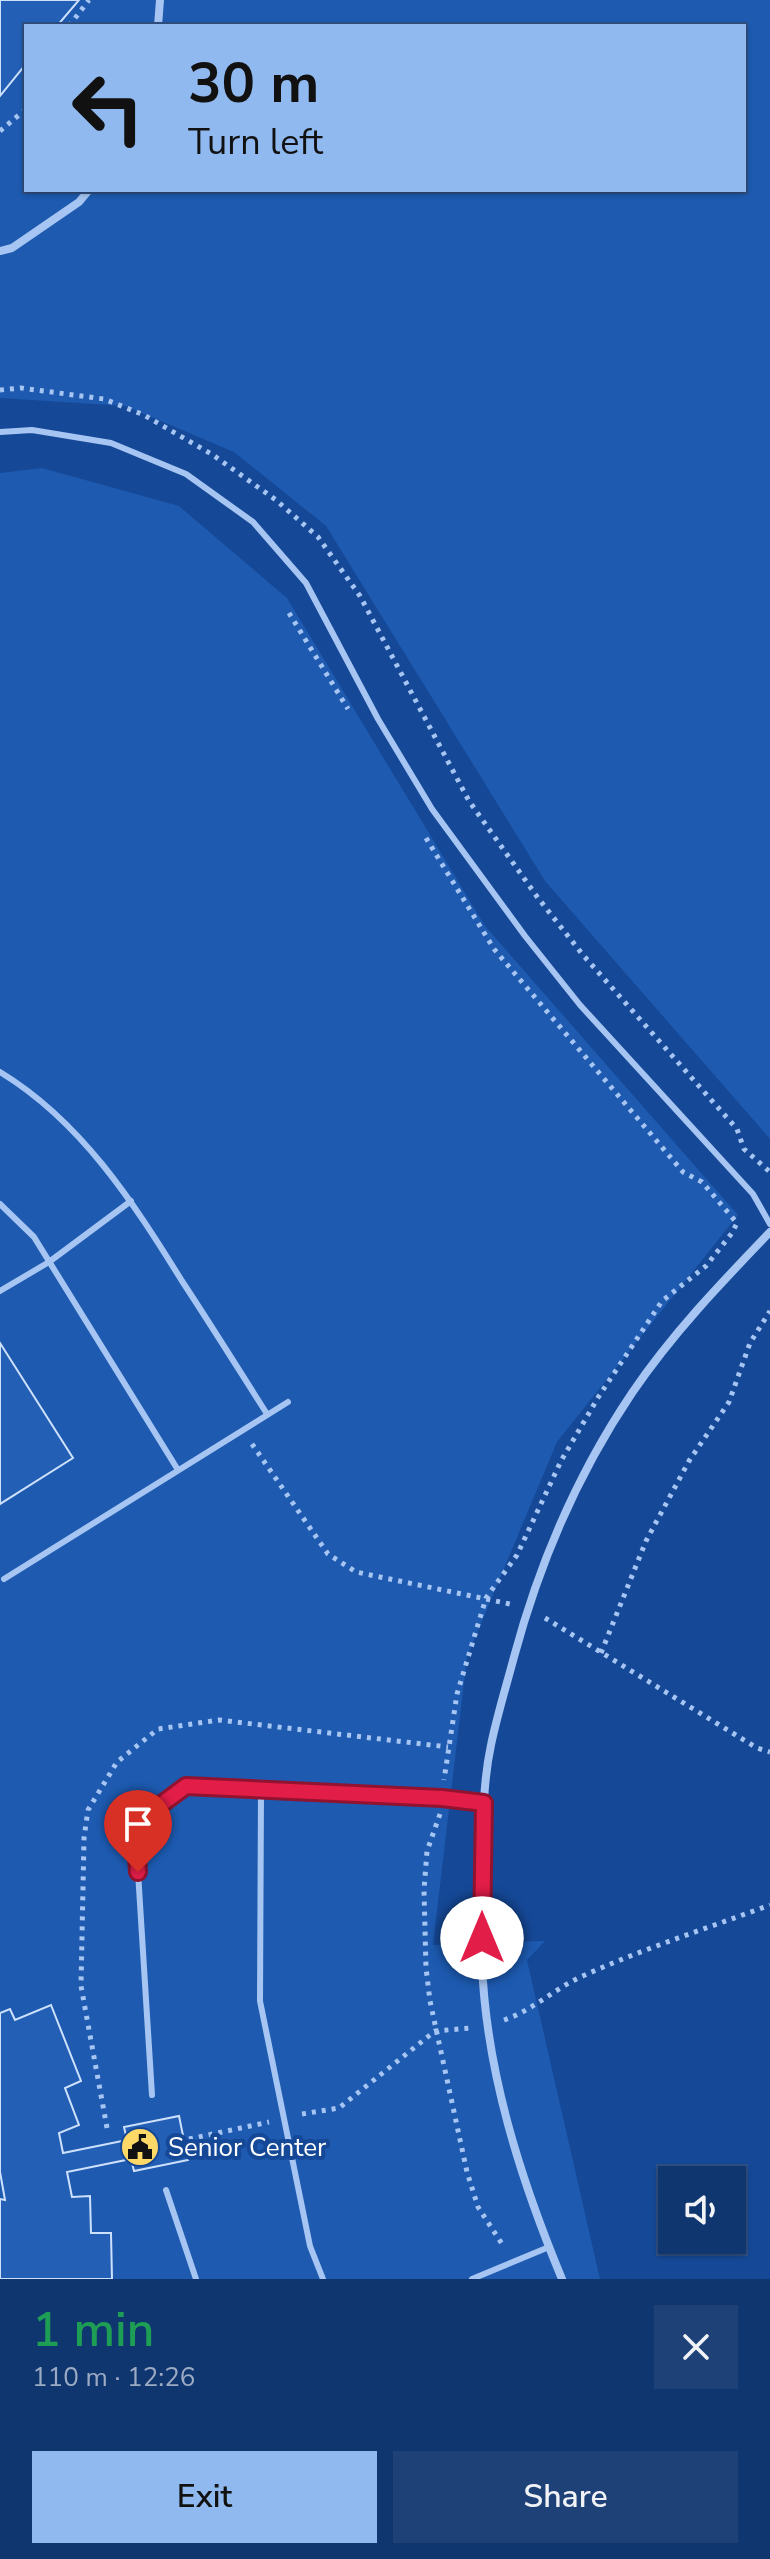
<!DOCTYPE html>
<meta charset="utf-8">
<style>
:root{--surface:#103670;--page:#1e4178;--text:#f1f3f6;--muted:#9cabc3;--line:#305083;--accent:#90b9f0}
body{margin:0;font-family:"Nunito Sans",sans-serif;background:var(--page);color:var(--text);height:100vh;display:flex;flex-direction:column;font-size:30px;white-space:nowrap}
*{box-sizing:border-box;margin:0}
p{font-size:26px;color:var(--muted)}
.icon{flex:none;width:44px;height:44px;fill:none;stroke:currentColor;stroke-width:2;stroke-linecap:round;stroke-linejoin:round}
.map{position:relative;height:2279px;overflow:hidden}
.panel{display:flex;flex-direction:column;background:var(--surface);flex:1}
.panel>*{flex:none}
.top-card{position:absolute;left:24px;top:24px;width:722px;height:168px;border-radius:0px;box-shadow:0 2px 6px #0004,0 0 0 2px var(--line);background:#90b9f0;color:#111;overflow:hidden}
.controls{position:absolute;left:658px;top:2166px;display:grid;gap:16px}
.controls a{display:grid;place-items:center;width:88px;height:88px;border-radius:0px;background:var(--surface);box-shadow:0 2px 6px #0004,0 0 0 2px var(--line);font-size:40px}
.pin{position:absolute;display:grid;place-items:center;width:68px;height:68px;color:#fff;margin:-82px -34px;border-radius:50% 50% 50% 0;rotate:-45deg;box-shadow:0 0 8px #0007}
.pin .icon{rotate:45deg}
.me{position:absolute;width:88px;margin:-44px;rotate:0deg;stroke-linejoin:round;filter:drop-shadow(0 0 6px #0008)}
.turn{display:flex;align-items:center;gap:28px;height:168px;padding:0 32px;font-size:36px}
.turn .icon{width:104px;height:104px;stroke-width:2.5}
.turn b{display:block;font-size:56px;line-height:68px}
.round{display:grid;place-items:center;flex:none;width:84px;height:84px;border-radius:0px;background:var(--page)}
.headline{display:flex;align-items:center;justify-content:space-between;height:136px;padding:0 32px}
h1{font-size:48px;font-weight:600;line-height:60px;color:#1e9e55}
.action{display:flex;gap:16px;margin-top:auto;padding:16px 32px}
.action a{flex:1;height:92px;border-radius:0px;background:var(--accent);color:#111;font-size:32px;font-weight:600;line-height:92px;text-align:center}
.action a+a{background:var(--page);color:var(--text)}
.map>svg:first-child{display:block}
</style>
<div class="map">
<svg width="770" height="2279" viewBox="0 0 770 2279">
<rect width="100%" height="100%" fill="#154896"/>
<g fill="#1d5ab0" fill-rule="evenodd">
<path d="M0 0H770V1139L545 881 326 526 234 452 125 406 0 398ZM26 26H744V190H26Z"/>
<polygon points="42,468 179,506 287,598 485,926 738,1215 557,1442 467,1657 433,1945 545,1941 527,1960 600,2279 0,2279 0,473"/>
</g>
<g fill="#235fb5" stroke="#cee1fc" stroke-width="2">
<polygon points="0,0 79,0 57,26 26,26 26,64 0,96"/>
<polygon points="0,1343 73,1458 0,1504"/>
<polygon points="51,2005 81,2081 65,2088 79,2125 59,2133 63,2153 127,2140 124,2127 179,2116 188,2160 134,2171 131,2159 67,2172 72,2197 90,2196 91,2233 111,2233 112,2279 0,2279 0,2199 5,2200 0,2172 0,2013 10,2009 15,2020"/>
</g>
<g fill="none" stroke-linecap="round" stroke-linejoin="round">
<g stroke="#a6c5f2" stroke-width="5" stroke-dasharray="4 6" stroke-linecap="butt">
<polyline points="69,26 89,0"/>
<polyline points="0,131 26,109"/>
<polyline points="0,390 21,388 104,399 144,415 213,455 276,500 318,537 360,596 469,801 538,898 583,955 737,1129 744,1149 770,1172"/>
<polyline points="289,613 348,709"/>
<polyline points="426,838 494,949 683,1172 702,1182 737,1223 732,1233 706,1266 662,1301 599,1396 561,1461 517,1555 486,1598 457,1694 444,1780"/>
<polyline points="252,1444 328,1554 356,1572 510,1604"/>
<polyline points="545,1618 757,1748 770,1752"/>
<polyline points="601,1653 646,1541 689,1461 729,1402 750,1343 770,1311"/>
<polyline points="440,1814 427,1851 424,1890 426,1968 430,2001 467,2172 478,2207 504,2247"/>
<path d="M504 2020C534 2010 556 1987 585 1975 645 1948 708 1928 770 1905"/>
<polyline points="302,2114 339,2108 435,2031 471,2028"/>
<polyline points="107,2128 81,1986 84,1838 88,1810 117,1762 158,1729 219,1720 448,1747"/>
<polyline points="189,2139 269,2122"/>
</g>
<g stroke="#a6c5f2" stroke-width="6">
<polyline points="0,432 32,430 111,443 186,474 253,522 306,583 378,719 432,809 525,936 580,1005 753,1194 770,1224"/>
<path d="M0 1072C81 1121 133 1202 182 1281 211 1325 239 1370 267 1414"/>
<polyline points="0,1204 34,1237 178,1470"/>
<polyline points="0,1291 49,1262 131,1201"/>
<polyline points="4,1579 288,1402"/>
<polyline points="261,1790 260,2001 310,2246 323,2279"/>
<polyline points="152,2095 136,1840 151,1812 186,1786 442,1798 484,1803"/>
<polyline points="166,2190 196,2279"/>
<polyline points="472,2279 549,2247"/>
</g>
<g stroke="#a6c5f2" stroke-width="8">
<polyline points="158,26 160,0"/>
<polyline points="0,251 12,248 79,202 89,190"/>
<path d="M562 2279C521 2180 486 2072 482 1963 481 1933 483 1902 483 1872 483 1830 482 1787 491 1745 497 1716 506 1687 514 1657 539 1564 578 1473 632 1393 672 1334 721 1283 770 1232"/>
</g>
</g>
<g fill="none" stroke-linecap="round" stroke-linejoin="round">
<defs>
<polyline id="route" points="138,1872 136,1840 151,1812 186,1786 442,1798 484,1803 482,1938"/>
</defs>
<use href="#route" stroke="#92132f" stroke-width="20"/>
<use href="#route" stroke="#e11d48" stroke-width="14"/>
</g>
<defs>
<symbol id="civic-disc" viewBox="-11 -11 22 22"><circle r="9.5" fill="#ffd967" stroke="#154896"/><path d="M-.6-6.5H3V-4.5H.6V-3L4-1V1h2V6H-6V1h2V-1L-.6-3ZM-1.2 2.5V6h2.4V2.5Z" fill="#111"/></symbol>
</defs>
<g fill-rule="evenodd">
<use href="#civic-disc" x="118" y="2125" width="44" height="44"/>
</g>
<g text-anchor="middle" stroke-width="8" stroke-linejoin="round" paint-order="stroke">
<g font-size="26" fill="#fff" stroke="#154896" text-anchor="start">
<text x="168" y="2156">Senior Center</text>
</g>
</g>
</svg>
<div class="controls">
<a><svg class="icon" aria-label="sound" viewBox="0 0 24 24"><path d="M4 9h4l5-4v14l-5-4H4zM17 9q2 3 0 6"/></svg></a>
</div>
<div class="pin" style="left:138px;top:1872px;background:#d93025"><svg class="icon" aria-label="arrive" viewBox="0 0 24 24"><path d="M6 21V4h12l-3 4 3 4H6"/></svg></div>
<svg class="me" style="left:482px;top:1938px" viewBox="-20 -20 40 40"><circle r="19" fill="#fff"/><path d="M0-13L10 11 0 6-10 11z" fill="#e11d48"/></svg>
<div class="top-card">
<div class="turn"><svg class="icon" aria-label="left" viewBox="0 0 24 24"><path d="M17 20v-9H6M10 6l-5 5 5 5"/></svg><div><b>30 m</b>Turn left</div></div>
</div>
</div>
<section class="panel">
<div class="headline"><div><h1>1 min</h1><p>110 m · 12:26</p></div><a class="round"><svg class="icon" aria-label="close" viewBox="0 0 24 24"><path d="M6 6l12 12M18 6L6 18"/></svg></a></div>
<div class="action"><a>Exit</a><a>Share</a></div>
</section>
